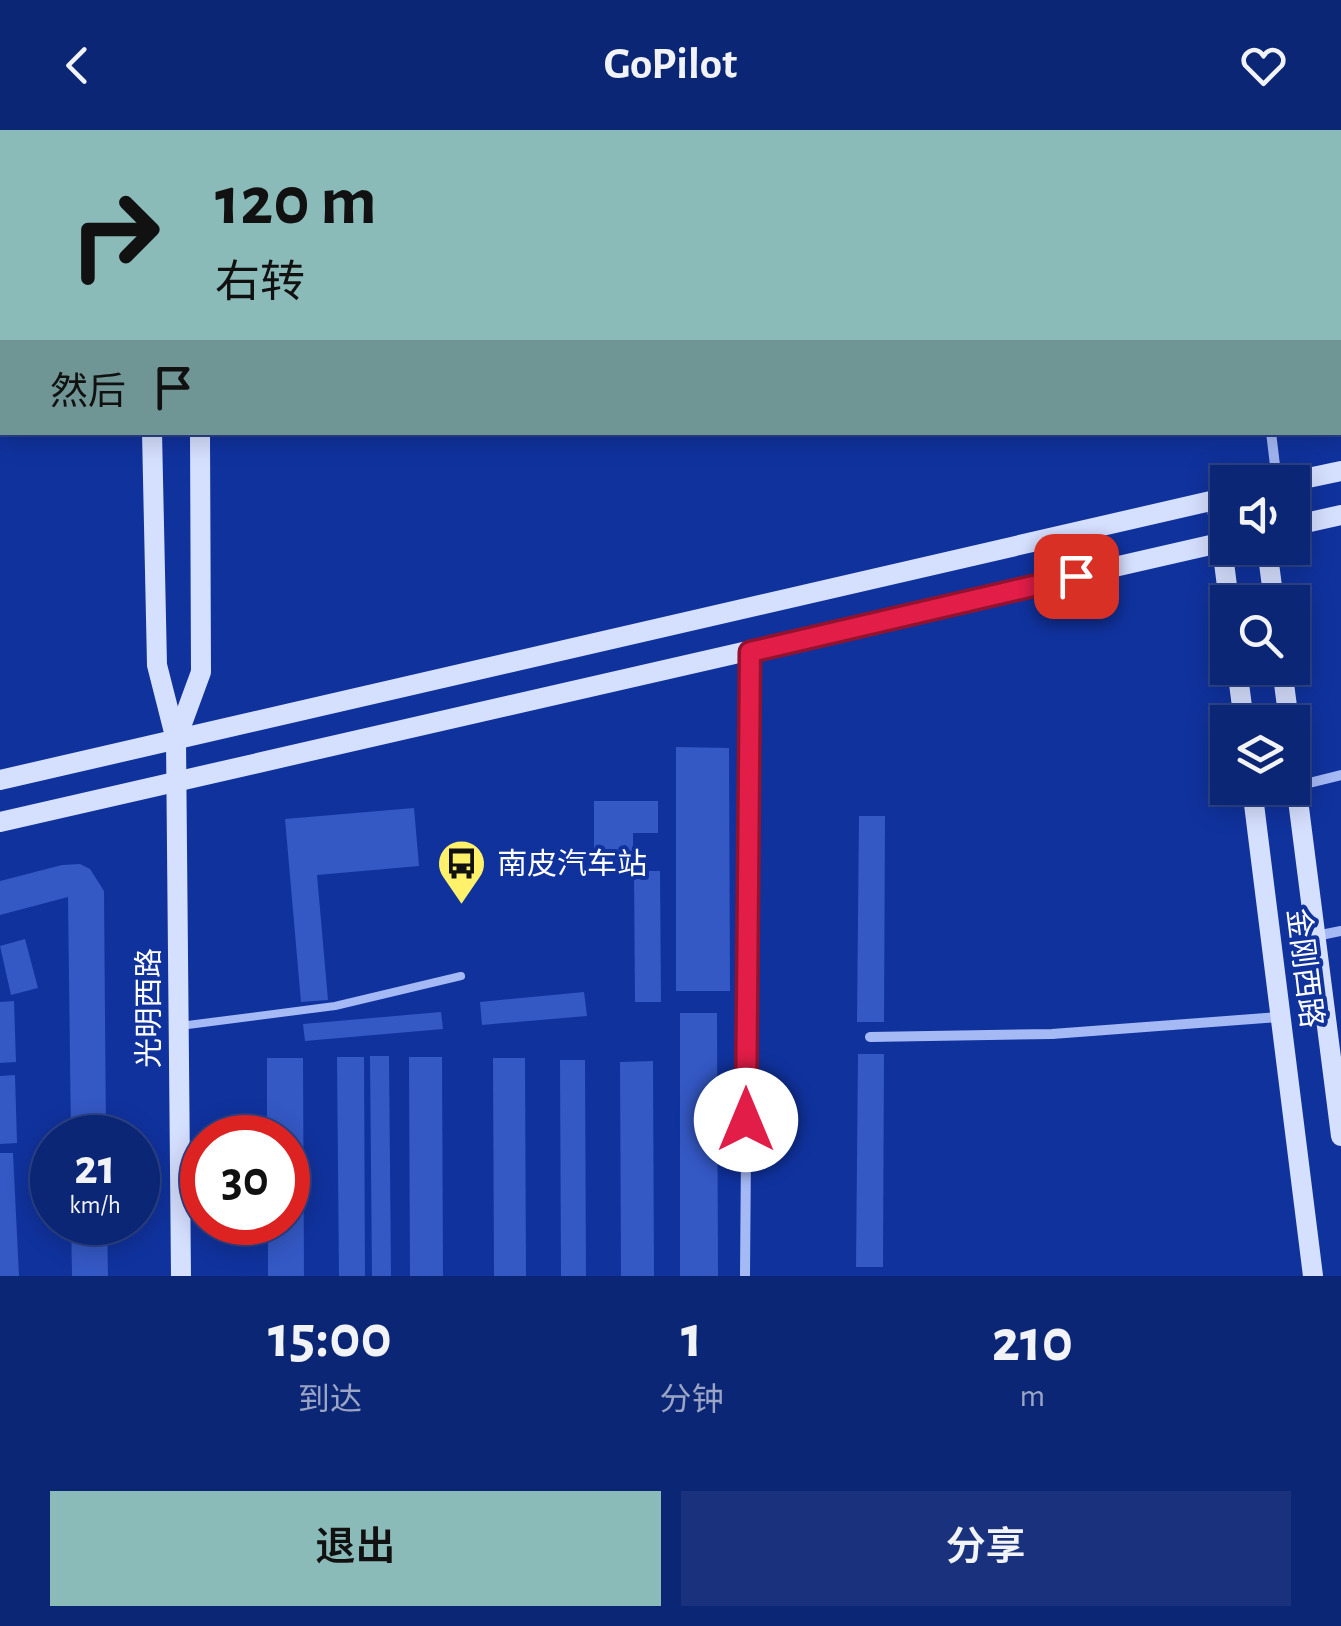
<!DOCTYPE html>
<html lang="zh">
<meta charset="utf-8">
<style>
:root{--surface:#0c2676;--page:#1a327e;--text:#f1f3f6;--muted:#9aa5c5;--line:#2c4388;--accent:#8bbbb9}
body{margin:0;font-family:"Alegreya Sans","Noto Sans SC",sans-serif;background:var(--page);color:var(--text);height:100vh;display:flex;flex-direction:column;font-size:38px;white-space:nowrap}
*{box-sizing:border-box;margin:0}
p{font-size:32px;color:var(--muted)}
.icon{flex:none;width:55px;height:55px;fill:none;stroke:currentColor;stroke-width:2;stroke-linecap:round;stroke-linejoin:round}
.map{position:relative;height:1146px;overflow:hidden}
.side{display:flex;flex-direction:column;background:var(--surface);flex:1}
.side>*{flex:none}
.hud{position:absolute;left:0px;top:0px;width:1342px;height:305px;box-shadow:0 5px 25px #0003,0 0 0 2px var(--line);background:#8bbbb9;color:#111;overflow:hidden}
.controls{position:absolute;left:1210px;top:335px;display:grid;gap:20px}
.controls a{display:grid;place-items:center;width:100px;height:100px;border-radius:0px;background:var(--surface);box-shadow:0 5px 25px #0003,0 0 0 2px var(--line);font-size:50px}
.speed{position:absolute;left:30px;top:985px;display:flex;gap:20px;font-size:50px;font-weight:700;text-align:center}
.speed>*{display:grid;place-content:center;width:130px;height:130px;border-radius:50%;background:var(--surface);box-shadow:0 5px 25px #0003,0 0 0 2px var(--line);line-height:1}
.speed small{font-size:25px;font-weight:400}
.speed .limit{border:15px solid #d22;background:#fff;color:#111}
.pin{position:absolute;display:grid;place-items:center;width:85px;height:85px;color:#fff;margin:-42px;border-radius:20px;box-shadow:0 5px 15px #0006}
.me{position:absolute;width:110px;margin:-55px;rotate:0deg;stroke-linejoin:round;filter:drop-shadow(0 0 8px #0008)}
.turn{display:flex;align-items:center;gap:35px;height:210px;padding:0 50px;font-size:45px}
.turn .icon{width:130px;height:130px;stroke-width:2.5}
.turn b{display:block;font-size:70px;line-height:85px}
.then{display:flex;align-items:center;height:95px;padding:0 50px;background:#0003;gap:20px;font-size:38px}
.eta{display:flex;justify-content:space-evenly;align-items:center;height:170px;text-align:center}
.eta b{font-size:60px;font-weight:600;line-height:70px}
.action{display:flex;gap:20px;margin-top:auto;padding:20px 50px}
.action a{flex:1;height:115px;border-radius:0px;background:var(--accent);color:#111;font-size:40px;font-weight:600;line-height:115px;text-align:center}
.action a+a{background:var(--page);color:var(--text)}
header{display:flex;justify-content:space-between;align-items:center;height:130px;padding:0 50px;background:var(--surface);font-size:45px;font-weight:600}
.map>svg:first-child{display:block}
</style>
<header><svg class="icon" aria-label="back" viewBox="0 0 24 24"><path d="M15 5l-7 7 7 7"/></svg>GoPilot<svg class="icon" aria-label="heart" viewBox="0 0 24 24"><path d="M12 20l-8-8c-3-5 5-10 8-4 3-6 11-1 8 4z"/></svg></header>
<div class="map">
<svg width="1341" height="1146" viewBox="0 0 1341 1146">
<rect width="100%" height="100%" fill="#10329d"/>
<g fill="#3458c4">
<polygon points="676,617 729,618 730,861 676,861"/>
<polygon points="594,671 658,671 658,703 633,703 633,733 594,733"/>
<polygon points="414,678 419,736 317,745 328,870 301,872 285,689"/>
<polygon points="859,686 885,686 884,892 857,892"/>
<polygon points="80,734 90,739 104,761 106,1008 71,1008 68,767 0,785 0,751 62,735"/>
<polygon points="634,741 660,741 661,872 635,872"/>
<polygon points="25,809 38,858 11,865 0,816"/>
<polygon points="584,862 587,886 482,895 480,872"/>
<polygon points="14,871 16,932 0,933 0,872"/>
<polygon points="441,882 443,899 305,911 303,894"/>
<polygon points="680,883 717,883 718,1146 680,1146"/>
<polygon points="858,924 884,924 883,1137 856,1137"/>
<polygon points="370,926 389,926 391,1146 372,1146"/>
<polygon points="337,927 364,927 365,1146 339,1146"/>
<polygon points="409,927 442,927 443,1146 410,1146"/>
<polygon points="267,928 303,928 304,1146 268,1146 268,1092 288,1092 288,1008 267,1008"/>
<polygon points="493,928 525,928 526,1146 494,1146"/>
<polygon points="560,930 585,930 586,1146 561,1146"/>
<polygon points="653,931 654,1146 621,1146 620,932"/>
<polygon points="15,945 17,1013 0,1014 0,946"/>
<polygon points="0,1023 13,1023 19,1146 0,1146"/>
<polygon points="71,1092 107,1092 108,1146 72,1146"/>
</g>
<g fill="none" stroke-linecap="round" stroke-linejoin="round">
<polyline stroke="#a5b9f5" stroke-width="8" points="180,896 335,876 461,846"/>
<g stroke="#a5b9f5" stroke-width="10">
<polyline points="1238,0 1238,2"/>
<polyline points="1271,302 1277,352"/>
<polyline points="1297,656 1341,645"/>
<polyline points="1316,806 1341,801"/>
<polyline points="870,907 1052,904 1280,887"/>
<polyline points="745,1146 750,522"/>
</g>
<g stroke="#d5dffe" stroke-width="20">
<polyline points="145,0 145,2"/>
<polyline points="197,0 197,2"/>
<polyline points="152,302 157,535 176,610 181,1146"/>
<polyline points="1289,352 1341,341"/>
<polyline points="1216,369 1229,472"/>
<polyline points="1292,396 1341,385"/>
<polyline points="1267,418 1274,472"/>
<polyline points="1237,538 1244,592"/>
<polyline points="1282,538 1289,592"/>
<polyline points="176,610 201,542 200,302"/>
<polyline points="1292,623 1341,1006"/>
<polyline points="0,650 1228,367"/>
<polyline points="1252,658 1313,1146"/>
<polyline points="0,692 1228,411"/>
</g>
</g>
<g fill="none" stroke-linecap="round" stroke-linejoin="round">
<defs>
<polyline id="route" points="746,990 750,522 1076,446"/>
</defs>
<use href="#route" stroke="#92132f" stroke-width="25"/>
<use href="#route" stroke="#e11d48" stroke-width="18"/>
</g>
<defs>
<symbol id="bus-pin" viewBox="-11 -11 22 30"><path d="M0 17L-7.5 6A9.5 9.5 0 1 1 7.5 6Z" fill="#fff169" stroke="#10329d"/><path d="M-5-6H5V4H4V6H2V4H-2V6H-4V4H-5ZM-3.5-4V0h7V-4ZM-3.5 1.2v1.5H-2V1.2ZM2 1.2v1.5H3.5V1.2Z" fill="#111"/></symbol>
</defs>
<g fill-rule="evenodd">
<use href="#bus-pin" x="434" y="706" width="55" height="75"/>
</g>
<g text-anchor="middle" stroke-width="8" stroke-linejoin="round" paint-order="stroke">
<g font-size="30" fill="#fff" stroke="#10329d" text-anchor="start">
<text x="497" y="744">南皮汽车站</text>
</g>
<g font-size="30" fill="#fff" stroke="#10329d">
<text transform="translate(1305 838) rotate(83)" y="10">金刚西路</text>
<text transform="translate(149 878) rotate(-90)" y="10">光明西路</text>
</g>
</g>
</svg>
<div class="controls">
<a><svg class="icon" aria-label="sound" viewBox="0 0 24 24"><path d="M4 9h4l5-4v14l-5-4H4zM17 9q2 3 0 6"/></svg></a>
<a><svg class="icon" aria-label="search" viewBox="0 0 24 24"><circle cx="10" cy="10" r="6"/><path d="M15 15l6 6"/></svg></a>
<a><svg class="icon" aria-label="layers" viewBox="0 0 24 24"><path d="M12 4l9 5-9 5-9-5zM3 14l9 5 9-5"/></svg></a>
</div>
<div class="speed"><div>21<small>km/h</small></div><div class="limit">30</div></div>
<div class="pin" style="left:1076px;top:446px;background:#d93025"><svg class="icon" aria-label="arrive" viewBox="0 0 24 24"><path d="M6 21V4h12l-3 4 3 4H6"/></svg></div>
<svg class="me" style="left:746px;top:990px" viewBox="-20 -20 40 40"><circle r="19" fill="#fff"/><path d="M0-13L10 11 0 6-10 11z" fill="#e11d48"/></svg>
<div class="hud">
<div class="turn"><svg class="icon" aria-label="right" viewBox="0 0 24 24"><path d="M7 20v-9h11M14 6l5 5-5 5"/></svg><div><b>120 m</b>右转</div></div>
<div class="then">然后<svg class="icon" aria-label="arrive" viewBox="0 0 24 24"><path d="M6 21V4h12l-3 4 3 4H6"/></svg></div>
</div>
</div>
<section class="side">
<div class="eta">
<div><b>15:00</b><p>到达</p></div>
<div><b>1</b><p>分钟</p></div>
<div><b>210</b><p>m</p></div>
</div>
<div class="action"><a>退出</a><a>分享</a></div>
</section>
